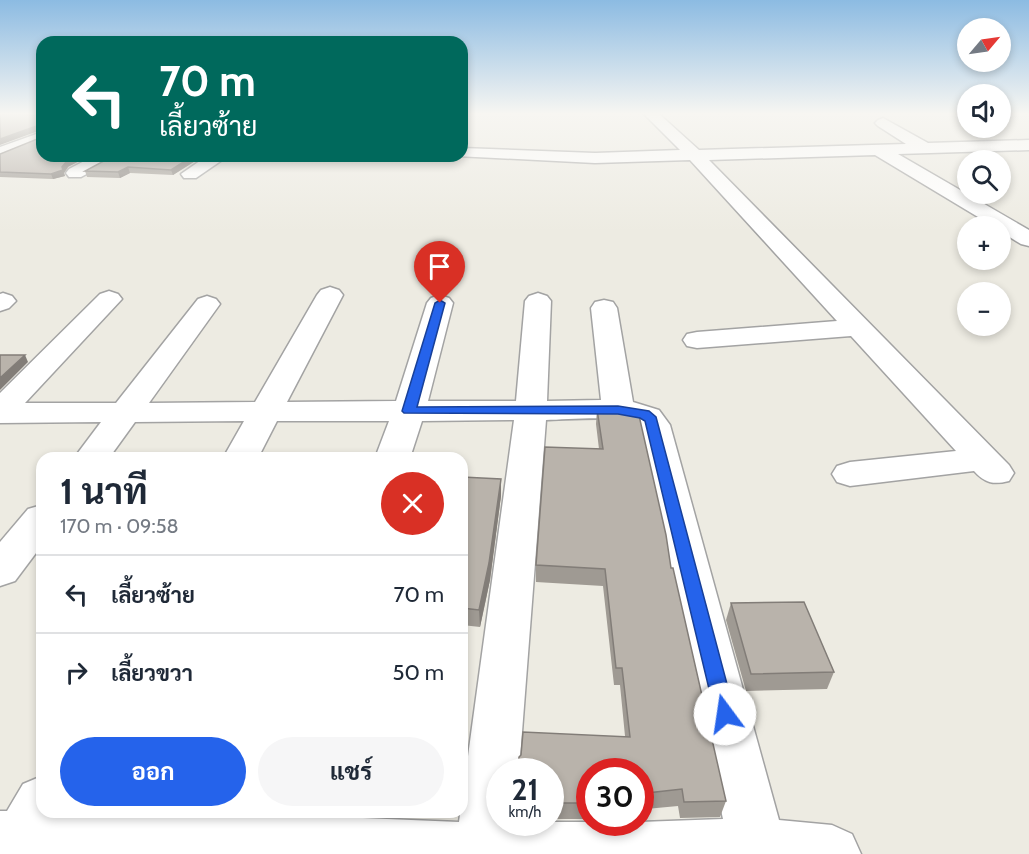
<!DOCTYPE html>
<html lang="th">
<meta charset="utf-8">
<style>
:root{--surface:#fff;--page:#f6f6f7;--text:#1f2937;--muted:#747a83;--line:#e0e1e3;--accent:#2563eb}
body{margin:0;font-family:Cabin,Sarabun,sans-serif;background:var(--page);color:var(--text);height:100vh;display:flex;flex-direction:column;font-size:22px;white-space:nowrap}
*{box-sizing:border-box;margin:0}
p{font-size:20px;color:var(--muted)}
.icon{flex:none;width:33px;height:33px;fill:none;stroke:currentColor;stroke-width:2;stroke-linecap:round;stroke-linejoin:round}
.map{position:relative;flex:1;overflow:hidden}
.side{position:absolute;left:36px;top:452px;width:432px;height:366px;display:flex;flex-direction:column;background:var(--surface);border-radius:18px;box-shadow:0 3px 9px #0003}
.side>*{flex:none}
.top-card{position:absolute;left:36px;top:36px;width:432px;height:126px;border-radius:18px;box-shadow:0 3px 9px #0003;background:#00695c;color:#fff;overflow:hidden}
.needle{width:39px;rotate:61deg}
.buttons{position:absolute;left:957px;top:18px;display:grid;gap:12px}
.buttons a{display:grid;place-items:center;width:54px;height:54px;border-radius:50%;background:var(--surface);box-shadow:0 3px 9px #0003;font-size:30px}
.speed{position:absolute;left:486px;top:758px;display:flex;gap:12px;font-size:30px;font-weight:700;text-align:center}
.speed>*{display:grid;place-content:center;width:78px;height:78px;border-radius:50%;background:var(--surface);box-shadow:0 3px 9px #0003;line-height:1}
.speed small{font-size:15px;font-weight:400}
.speed .limit{border:9px solid #d22;background:#fff;color:#111}
.pin{position:absolute;display:grid;place-items:center;width:51px;height:51px;color:#fff;margin:-62px -26px;border-radius:50% 50% 50% 0;rotate:-45deg;box-shadow:0 0 6px #0007}
.pin .icon{rotate:45deg}
.me{position:absolute;width:66px;margin:-33px;rotate:346deg;stroke-linejoin:round;filter:drop-shadow(0 0 4px #0008)}
.turn{display:flex;align-items:center;gap:21px;height:126px;padding:0 24px;font-size:27px}
.turn .icon{width:78px;height:78px;stroke-width:2.5}
.turn b{display:block;font-size:42px;line-height:51px}
.round{display:grid;place-items:center;flex:none;width:63px;height:63px;border-radius:32px;background:var(--page)}
.summary{display:flex;align-items:center;justify-content:space-between;height:102px;padding:0 24px}
h1{font-size:36px;font-weight:700;line-height:45px}
.action{display:flex;gap:12px;margin-top:auto;padding:12px 24px}
.action a{flex:1;height:69px;border-radius:36px;background:var(--accent);color:#fff;font-size:24px;font-weight:700;line-height:69px;text-align:center}
.action a+a{background:var(--page);color:var(--text)}
ul{padding:0;list-style:none}
li{display:flex;align-items:center;gap:18px;height:78px;padding:0 24px;border-top:2px solid var(--line)}
li div{flex:1}
li b{display:block;font-size:22px}
li em{font-style:normal}
.map>svg:first-child{display:block}
</style>
<div class="map">
<svg width="1029" height="854" viewBox="0 0 1029 854">
<rect width="100%" height="100%" fill="#edebe2"/>
<g fill="none" stroke-linecap="round" stroke-linejoin="round">
<defs>
<g id="minor">
<path d="M643 113H658L699 150 906 144 878 126 875 123 878 120 883 118 928 143 1029 140V150L898 154 1029 230V246L1021 244 1000 231V226H993L875 155 709 160 1009 465 1014 473 1009 481C993 485 985 483 974 471L850 486 837 482 832 474 837 466 850 462 956 451 851 336 697 348 687 346 683 340 687 334 697 332 837 321 690 160 595 163 456 156H462V148L595 153 680 150Z"/>
<polygon points="42,132 42,141 0,158 0,147"/>
<polygon points="94,156 116,156 113,160 81,177 69,177 66,173 69,169"/>
<polygon points="207,156 228,156 196,178 184,178 181,174"/>
<path d="M330 287 339 290 343 295 287 402 396 401 427 303 431 298 440 295 449 298 453 303 428 401H516L525 301 529 296 538 293 547 296 551 301 547 401 601 400 591 308 595 302 604 300 613 302 617 308 633 402 659 410 670 425 779 820 832 825 852 834 861 854H0V811H7L23 784 42 776V812H291V815L459 822 514 420 422 421 410 458H375L389 421H277L258 458H223L244 421 135 422 109 458H74L101 422 0 423V393L100 294 109 291 118 294 122 299 25 403H116L198 299 207 296 216 299 220 304 149 403 255 402 317 295 321 290ZM546 420C568 420 621 414 638 425L723 819 640 822H500V771H519Z"/>
<polygon points="3,293 12,296 16,301 9,308 0,311 0,294"/>
<polygon points="42,505 42,545 15,581 0,586 0,542 28,509"/>
</g>
</defs>
<use href="#minor" stroke="#a3a3a3" stroke-width="3"/>
<use href="#minor" fill="#fff" fill-rule="evenodd"/>
</g>
<g fill="#9f9a93">
<polygon points="0,154 68,167 64,173 65,176 53,179 0,177"/>
<polygon points="113,156 203,156 173,175 130,173 120,178 87,177 85,171"/>
<polygon points="597,409 671,568 726,801 720,817 680,818 678,806 646,809 644,820 640,820 640,771 590,771 590,819 550,819 550,771 625,736 620,685 614,685 603,586 536,582 536,565 599,449 596,424"/>
<polygon points="462,477 501,496 490,580 480,627 462,625"/>
<polygon points="731,603 834,672 827,689 746,691 726,620"/>
</g>
<g fill="#827d78">
<polygon points="39,125 41,130 0,145 0,139"/>
<polygon points="77,156 89,156 68,167 64,173 65,176 53,179 51,174 66,162"/>
<polygon points="193,156 203,156 173,175 171,170"/>
<polygon points="128,167 130,173 120,178 118,172"/>
<polygon points="25,355 28,362 0,390 0,378"/>
<polygon points="501,479 501,496 490,580 480,627 479,610"/>
</g>
<g fill="#b9b3ab" stroke="#827d78" stroke-width="1.5">
<polygon points="0,114 42,115 42,127 39,125 0,139"/>
<polygon points="42,137 42,156 77,156 66,162 62,167 63,170 51,174 0,172 0,154"/>
<polygon points="113,156 193,156 171,170 128,167 118,172 85,171"/>
<polygon points="0,355 25,355 0,378"/>
<polygon points="597,409 633,409 638,411 666,535 671,568 673,568 726,801 684,802 682,789 647,793 648,803 640,803 640,771 590,771 590,803 550,803 550,771 518,771 519,757 521,755 523,732 630,737 622,668 616,668 605,569 536,565 545,447 603,449"/>
<polygon points="462,477 501,479 489,563 479,610 462,608"/>
<polygon points="804,602 834,672 751,674 731,603"/>
</g>
<linearGradient id="sky" x2="0" y2="1"><stop stop-color="#8cbbe2"/><stop offset="0.49" stop-color="#f7f6f2"/><stop offset="1" stop-color="#f7f6f2" stop-opacity="0"/></linearGradient>
<rect width="1029" height="232" fill="url(#sky)"/>
<polygon fill="#2563eb" stroke="#184099" stroke-width="1.5" points="440,300 445,303 417,407 618,406 649,411 656,417 735,714 732,721 725,723 718,721 715,714 645,421 640,418 618,414 404,413 402,411 435,303"/>
</svg>
<div class="buttons">
<a><svg class="needle" viewBox="-14 -14 28 28"><path d="M0-13l5 13h-10z" fill="#e53935"/><path d="M0 13l5-13h-10z" fill="#747a83"/></svg></a>
<a><svg class="icon" aria-label="sound" viewBox="0 0 24 24"><path d="M4 9h4l5-4v14l-5-4H4zM17 9q2 3 0 6"/></svg></a>
<a><svg class="icon" aria-label="search" viewBox="0 0 24 24"><circle cx="10" cy="10" r="6"/><path d="M15 15l6 6"/></svg></a>
<a>+</a>
<a>−</a>
</div>
<div class="speed"><div>21<small>km/h</small></div><div class="limit">30</div></div>
<div class="pin" style="left:440px;top:303px;background:#d93025"><svg class="icon" aria-label="arrive" viewBox="0 0 24 24"><path d="M6 21V4h12l-3 4 3 4H6"/></svg></div>
<svg class="me" style="left:725px;top:714px" viewBox="-20 -20 40 40"><circle r="19" fill="#fff"/><path d="M0-13L10 11 0 6-10 11z" fill="#2563eb"/></svg>
<div class="top-card">
<div class="turn"><svg class="icon" aria-label="left" viewBox="0 0 24 24"><path d="M17 20v-9H6M10 6l-5 5 5 5"/></svg><div><b>70 m</b>เลี้ยวซ้าย</div></div>
</div>
<section class="side">
<div class="summary"><div><h1>1 นาที</h1><p>170 m · 09:58</p></div><a class="round" style="background:#d93025;color:#fff"><svg class="icon" aria-label="close" viewBox="0 0 24 24"><path d="M6 6l12 12M18 6L6 18"/></svg></a></div>
<ul>
<li><svg class="icon" aria-label="left" viewBox="0 0 24 24"><path d="M17 20v-9H6M10 6l-5 5 5 5"/></svg><div><b>เลี้ยวซ้าย</b></div><em>70 m</em></li>
<li><svg class="icon" aria-label="right" viewBox="0 0 24 24"><path d="M7 20v-9h11M14 6l5 5-5 5"/></svg><div><b>เลี้ยวขวา</b></div><em>50 m</em></li>
</ul>
<div class="action"><a>ออก</a><a>แชร์</a></div>
</section>
</div>
